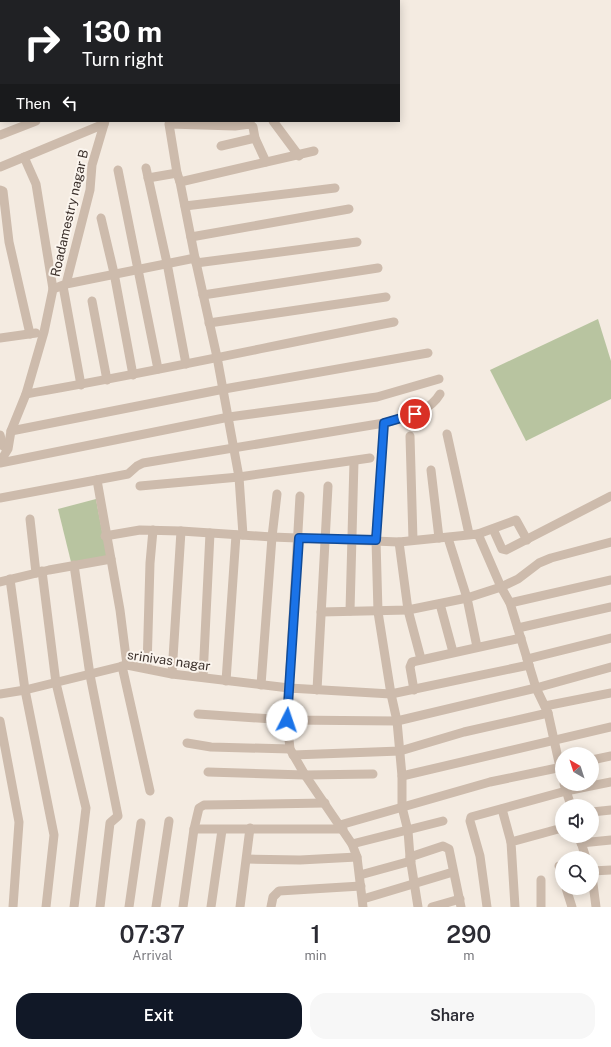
<!DOCTYPE html>
<style>
:root{--surface:#fff;--page:#f7f7f7;--text:#2b2b33;--muted:#7c7c81;--accent:#111827}
body{margin:0;font-family:"Public Sans",sans-serif;background:var(--page);color:var(--text);height:100vh;display:flex;flex-direction:column;font-size:15px;white-space:nowrap}
*{box-sizing:border-box;margin:0}
p{font-size:13px;color:var(--muted)}
.icon{flex:none;width:22px;height:22px;fill:none;stroke:currentColor;stroke-width:2;stroke-linecap:round;stroke-linejoin:round}
.map{position:relative;height:907px;overflow:hidden}
.sheet{display:flex;flex-direction:column;background:var(--surface);flex:1}
.sheet>*{flex:none}
.banner{position:absolute;left:0px;top:0px;width:400px;height:122px;box-shadow:0 2px 10px #0003;background:#202124;color:#fff;overflow:hidden}
.needle{width:26px;rotate:321deg}
.controls{position:absolute;left:555px;top:747px;display:grid;gap:8px}
.controls a{display:grid;place-items:center;width:44px;height:44px;border-radius:50%;background:var(--surface);box-shadow:0 2px 10px #0003;font-size:20px}
.pin{position:absolute;display:grid;place-items:center;width:34px;height:34px;color:#fff;margin:-17px;border:2px solid #fff;border-radius:50%;box-shadow:0 1px 4px #0007}
.me{position:absolute;width:44px;margin:-22px;rotate:4deg;stroke-linejoin:round;filter:drop-shadow(0 0 3px #0008)}
.turn{display:flex;align-items:center;gap:14px;height:84px;padding:0 16px;font-size:18px}
.turn .icon{width:52px;height:52px;stroke-width:2.5}
.turn b{display:block;font-size:28px;line-height:34px}
.then{display:flex;align-items:center;height:38px;padding:0 16px;background:#0003;gap:8px;font-size:15px}
.eta{display:flex;justify-content:space-evenly;align-items:center;height:68px;text-align:center}
.eta b{font-size:24px;font-weight:600;line-height:28px}
.button{display:flex;gap:8px;margin-top:auto;padding:8px 16px}
.button a{flex:1;height:46px;border-radius:16px;background:var(--accent);color:#fff;font-size:16px;font-weight:600;line-height:46px;text-align:center}
.button a+a{background:var(--page);color:var(--text)}
.map>svg:first-child{display:block}
</style>
<div class="map">
<svg width="611" height="907" viewBox="0 0 611 907">
<rect width="100%" height="100%" fill="#f4ebe1"/>
<g fill="#b8c4a0">
<polygon points="598,319 611,361 611,399 526,441 490,370"/>
<polygon points="96,499 107,557 71,562 58,509"/>
</g>
<g fill="none" stroke-linecap="round" stroke-linejoin="round">
<g stroke="#cdbbac" stroke-width="9">
<polyline points="33,0 35,1"/>
<polyline points="232,0 236,1"/>
<polyline points="140,1 141,0"/>
<polyline points="277,1 277,0"/>
<polyline points="0,29 1,28"/>
<polyline points="0,65 1,65"/>
<polyline points="0,99 1,99"/>
<polyline points="273,121 299,156"/>
<polyline points="0,135 36,121"/>
<polyline points="221,146 255,138"/>
<polyline points="24,157 36,184 53,289"/>
<polyline points="0,167 104,124"/>
<polyline points="146,168 167,263 186,364"/>
<polyline points="118,170 158,369"/>
<polyline points="148,178 177,173"/>
<polyline points="180,182 314,151"/>
<polyline points="0,190 3,191 9,242 30,334"/>
<polyline points="185,206 335,188"/>
<polyline points="101,218 114,273 133,375"/>
<polyline points="191,237 349,209"/>
<polyline points="196,263 357,242"/>
<polyline points="66,284 195,258"/>
<polyline points="63,286 81,385"/>
<polyline points="203,295 378,268"/>
<polyline points="92,301 107,380"/>
<polyline points="209,323 386,297"/>
<polyline points="0,338 36,333"/>
<path d="M26 394C149 373 271 346 394 322"/>
<polyline points="384,423 376,540 378,612 391,694 397,721 402,776 402,807 408,831 410,857 418,907"/>
<polyline points="11,431 224,389 428,353"/>
<polyline points="447,434 469,534"/>
<polyline points="0,435 3,446"/>
<polyline points="410,436 413,540"/>
<polyline points="0,462 8,449 11,431 26,394 44,332 53,289 66,284 90,190 92,165 105,121"/>
<polyline points="0,463 229,417 377,397 439,379"/>
<polyline points="431,470 439,538"/>
<polyline points="97,480 120,610 127,665"/>
<polyline points="140,486 239,477 370,458"/>
<path d="M0 498 128 474 137 466 143 463 384 423C404 417 429 413 440 394"/>
<polyline points="30,519 36,573"/>
<polyline points="493,529 502,549 506,550 611,496"/>
<polyline points="478,534 516,520 527,540"/>
<polyline points="243,535 239,477 217,357 195,258 180,182 177,173 169,124 235,126 250,124 253,127 255,138 266,162"/>
<polyline points="105,536 140,530 181,531 272,537 399,542 478,534 501,587 510,603 536,688 548,713 562,776"/>
<polyline points="448,538 467,598 477,647"/>
<polyline points="399,542 408,610 421,659"/>
<polyline points="74,565 90,675 118,816 110,823 100,907"/>
<polyline points="42,571 56,683 86,808 74,907"/>
<polyline points="10,579 25,690 54,835 46,907"/>
<polyline points="0,582 49,570 111,559"/>
<polyline points="510,603 611,580"/>
<polyline points="440,604 453,652"/>
<polyline points="350,611 354,461"/>
<polyline points="321,612 408,610 467,598 501,587 518,579 539,563 551,558 611,542"/>
<polyline points="518,628 611,607"/>
<polyline points="527,659 611,638"/>
<polyline points="122,666 150,791"/>
<polyline points="147,668 150,563 153,530"/>
<polyline points="172,674 181,531"/>
<polyline points="203,677 210,533"/>
<polyline points="226,681 236,535"/>
<polyline points="261,685 272,537 277,494"/>
<polyline points="317,690 328,486"/>
<polyline points="414,690 410,667 412,662 521,638"/>
<polyline points="0,694 25,690 127,665 172,674 289,688 300,496"/>
<polyline points="545,706 611,693"/>
<polyline points="198,714 287,720 397,721 536,688 611,667"/>
<polyline points="0,721 19,822 13,907"/>
<polyline points="187,743 211,747 290,749"/>
<polyline points="293,755 400,751 464,732 548,713"/>
<polyline points="592,760 611,756"/>
<polyline points="208,772 305,775 373,774"/>
<polyline points="402,776 611,727"/>
<polyline points="564,784 571,806"/>
<polyline points="502,809 511,842"/>
<polyline points="592,812 611,810"/>
<polyline points="340,825 490,782 562,767"/>
<polyline points="194,829 343,829"/>
<polyline points="579,836 586,858"/>
<polyline points="581,843 611,840"/>
<polyline points="352,844 443,821"/>
<polyline points="410,857 443,846 449,849 461,907"/>
<polyline points="247,859 300,860 357,857"/>
<polyline points="559,866 562,876"/>
<polyline points="592,871 611,870"/>
<polyline points="360,875 411,861"/>
<polyline points="592,876 596,907"/>
<polyline points="541,880 541,907"/>
<polyline points="566,888 572,907"/>
<polyline points="363,899 453,872"/>
<polyline points="129,907 141,823"/>
<polyline points="156,907 169,821"/>
<polyline points="183,907 194,829 199,808 204,805 325,803"/>
<polyline points="211,907 222,830"/>
<polyline points="240,907 250,828"/>
<polyline points="271,907 273,897 279,891 361,886"/>
<polyline points="363,907 357,857 352,844 305,775 290,749 287,720 289,688 391,694 529,665"/>
<polyline points="432,907 460,899"/>
<polyline points="487,907 480,856 470,821 471,817 566,791 611,782"/>
<polyline points="515,907 511,842 562,828"/>
</g>
</g>
<g fill="none" stroke-linecap="round" stroke-linejoin="round">
<defs>
<polyline id="route" points="287,720 299,538 376,540 384,423 415,414"/>
</defs>
<use href="#route" stroke="#114b97" stroke-width="10"/>
<use href="#route" stroke="#1a73e8" stroke-width="7"/>
</g>
<g text-anchor="middle" stroke-width="4" stroke-linejoin="round" paint-order="stroke">
<g font-size="13" fill="#3b302b" stroke="#fbf5ee">
<text transform="translate(69 213) rotate(-77)" y="5">Roadamestry nagar B</text>
<text transform="translate(169 660) rotate(8)" y="5">srinivas nagar</text>
</g>
</g>
</svg>
<div class="controls">
<a><svg class="needle" viewBox="-14 -14 28 28"><path d="M0-13l5 13h-10z" fill="#e53935"/><path d="M0 13l5-13h-10z" fill="#7c7c81"/></svg></a>
<a><svg class="icon" aria-label="sound" viewBox="0 0 24 24"><path d="M4 9h4l5-4v14l-5-4H4zM17 9q2 3 0 6"/></svg></a>
<a><svg class="icon" aria-label="search" viewBox="0 0 24 24"><circle cx="10" cy="10" r="6"/><path d="M15 15l6 6"/></svg></a>
</div>
<div class="pin" style="left:415px;top:414px;background:#d93025"><svg class="icon" aria-label="arrive" viewBox="0 0 24 24"><path d="M6 21V4h12l-3 4 3 4H6"/></svg></div>
<svg class="me" style="left:287px;top:720px" viewBox="-20 -20 40 40"><circle r="19" fill="#fff"/><path d="M0-13L10 11 0 6-10 11z" fill="#1a73e8"/></svg>
<div class="banner">
<div class="turn"><svg class="icon" aria-label="right" viewBox="0 0 24 24"><path d="M7 20v-9h11M14 6l5 5-5 5"/></svg><div><b>130 m</b>Turn right</div></div>
<div class="then">Then<svg class="icon" aria-label="left" viewBox="0 0 24 24"><path d="M17 20v-9H6M10 6l-5 5 5 5"/></svg></div>
</div>
</div>
<section class="sheet">
<div class="eta">
<div><b>07:37</b><p>Arrival</p></div>
<div><b>1</b><p>min</p></div>
<div><b>290</b><p>m</p></div>
</div>
<div class="button"><a>Exit</a><a>Share</a></div>
</section>
